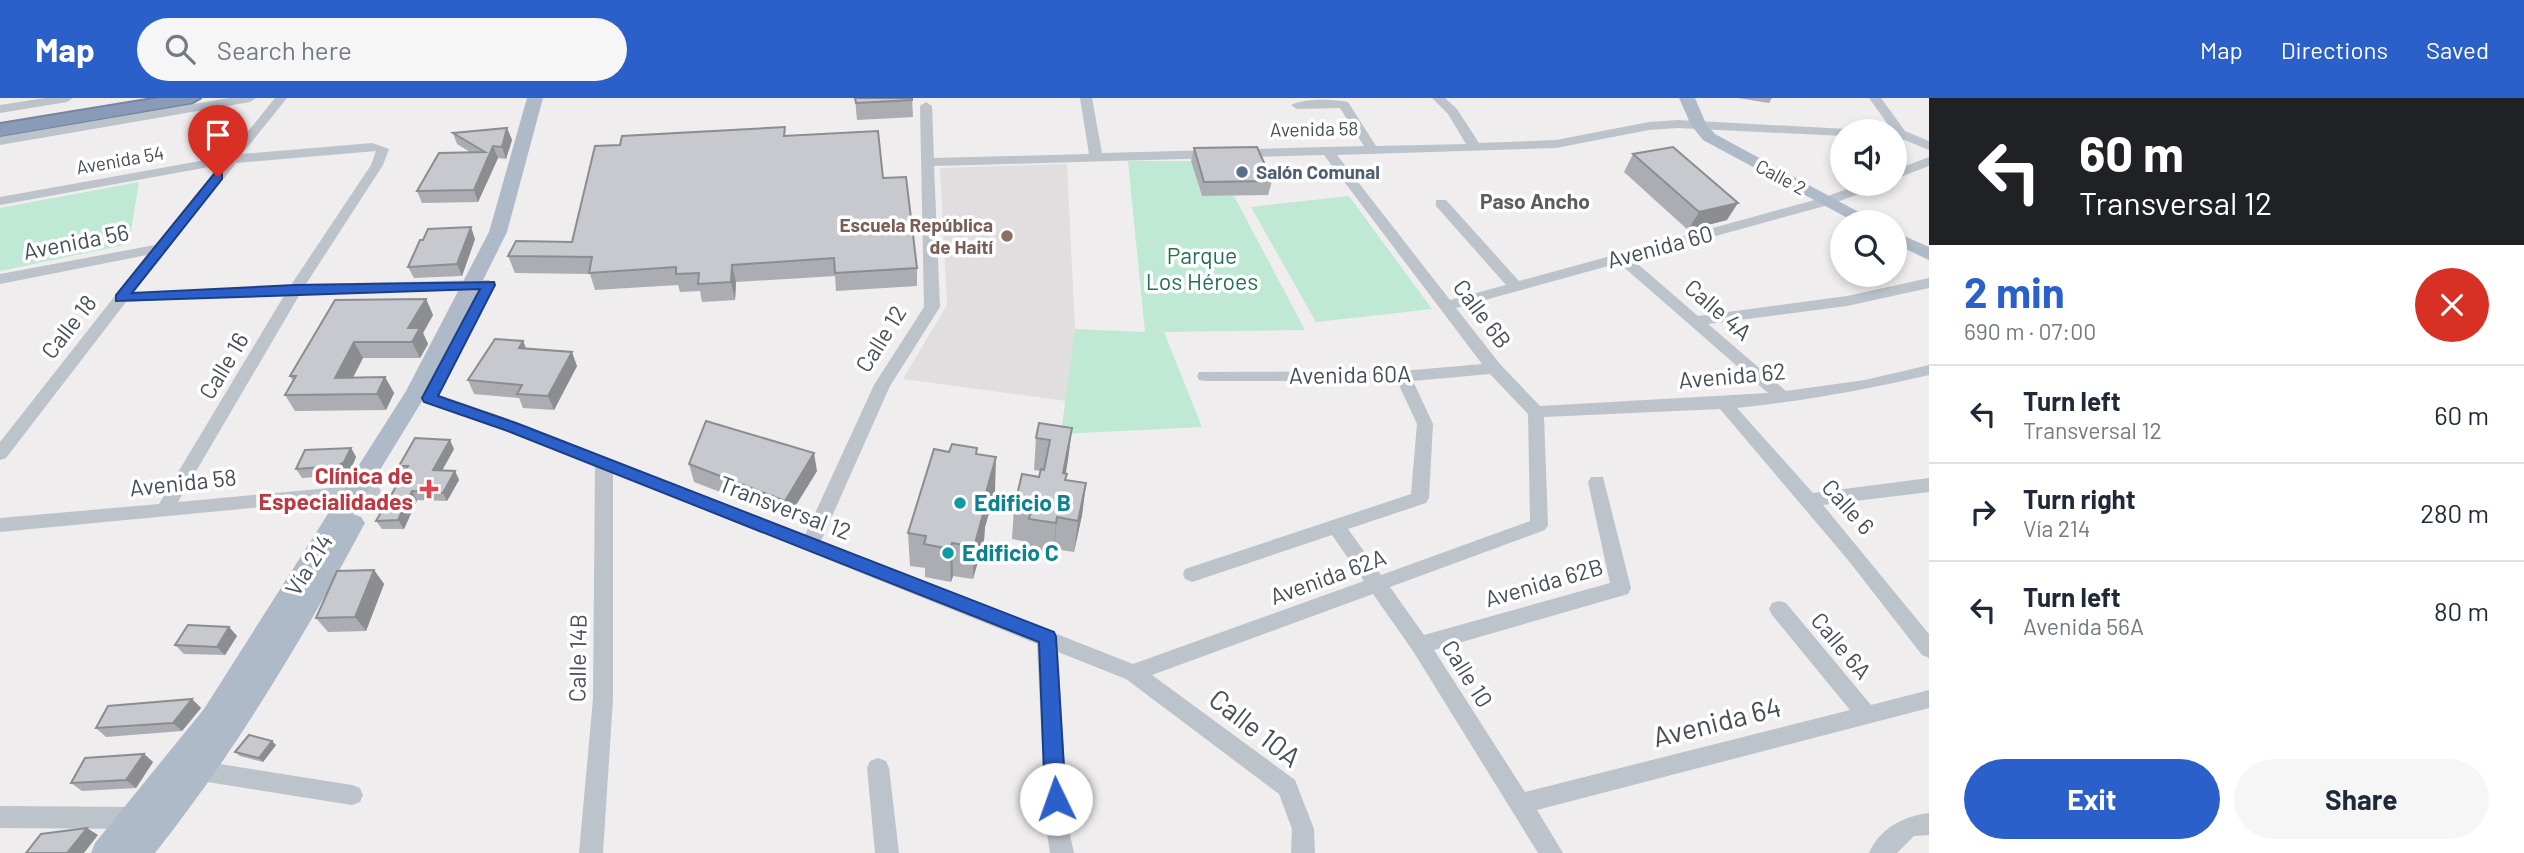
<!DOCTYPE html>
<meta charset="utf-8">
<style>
:root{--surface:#fff;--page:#f6f6f7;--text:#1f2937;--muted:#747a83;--line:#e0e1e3;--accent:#2b60cb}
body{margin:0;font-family:Barlow,sans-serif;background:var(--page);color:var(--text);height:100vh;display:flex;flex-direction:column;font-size:26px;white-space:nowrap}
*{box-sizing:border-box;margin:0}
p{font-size:23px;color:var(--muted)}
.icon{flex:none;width:38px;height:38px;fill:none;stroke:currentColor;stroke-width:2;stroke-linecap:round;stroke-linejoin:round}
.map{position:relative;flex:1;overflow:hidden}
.drawer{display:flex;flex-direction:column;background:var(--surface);width:595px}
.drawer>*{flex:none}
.banner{background:#202124;color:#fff;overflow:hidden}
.controls{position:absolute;left:1830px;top:21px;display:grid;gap:14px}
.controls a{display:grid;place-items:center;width:77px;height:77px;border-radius:50%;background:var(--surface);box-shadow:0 4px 10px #0003;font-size:35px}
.pin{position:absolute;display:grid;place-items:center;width:60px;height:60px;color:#fff;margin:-72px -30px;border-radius:50% 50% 50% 0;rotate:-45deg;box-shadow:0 0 7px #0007}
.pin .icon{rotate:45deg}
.me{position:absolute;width:77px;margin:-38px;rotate:357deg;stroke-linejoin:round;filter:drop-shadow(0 0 5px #0008)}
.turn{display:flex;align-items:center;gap:24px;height:147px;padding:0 35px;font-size:32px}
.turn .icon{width:91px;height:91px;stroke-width:2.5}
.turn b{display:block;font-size:49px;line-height:60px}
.round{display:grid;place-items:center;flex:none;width:74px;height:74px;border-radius:37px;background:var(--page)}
.head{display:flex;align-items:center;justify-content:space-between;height:119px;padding:0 35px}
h1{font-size:42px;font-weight:700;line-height:52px;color:var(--accent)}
.action{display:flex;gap:14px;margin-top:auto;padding:14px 35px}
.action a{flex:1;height:80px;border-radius:42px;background:var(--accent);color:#fff;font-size:28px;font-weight:700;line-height:80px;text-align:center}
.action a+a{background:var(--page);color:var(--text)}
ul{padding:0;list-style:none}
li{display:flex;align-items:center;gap:21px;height:98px;padding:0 35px;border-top:2px solid var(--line)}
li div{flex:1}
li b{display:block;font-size:26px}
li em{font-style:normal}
header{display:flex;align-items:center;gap:42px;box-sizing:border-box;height:98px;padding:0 35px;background:var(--accent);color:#fff}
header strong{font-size:33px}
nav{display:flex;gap:38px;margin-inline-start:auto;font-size:24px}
.search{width:490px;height:63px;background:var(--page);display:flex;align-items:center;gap:18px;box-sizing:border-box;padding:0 24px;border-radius:38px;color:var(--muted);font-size:26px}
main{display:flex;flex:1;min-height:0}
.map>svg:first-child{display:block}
</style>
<header>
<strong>Map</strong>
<div class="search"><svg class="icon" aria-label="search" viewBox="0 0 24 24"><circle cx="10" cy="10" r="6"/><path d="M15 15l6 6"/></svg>Search here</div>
<nav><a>Map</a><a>Directions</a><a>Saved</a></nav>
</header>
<main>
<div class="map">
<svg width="1929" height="755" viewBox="0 0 1929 755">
<rect width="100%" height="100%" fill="#efeded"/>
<polygon fill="#e0dede" points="1067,66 1075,231 1066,303 903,281 947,207 940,70"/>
<g fill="#bfe9d4">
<polygon points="1128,63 1191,63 1202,98 1234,98 1305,232 1164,234 1202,329 1061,336 1075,231 1145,234"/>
<polygon points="139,84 129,146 0,173 0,110"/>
<polygon points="1349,98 1432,211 1316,224 1251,109"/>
</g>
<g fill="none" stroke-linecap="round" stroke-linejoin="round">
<defs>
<polygon id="highway" points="159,0 200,0 191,5 0,38 0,26"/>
</defs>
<use href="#highway" stroke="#7586a3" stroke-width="4"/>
<g fill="#bdc3cb" fill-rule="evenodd">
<polygon points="45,0 73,0 67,4 0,15 0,7"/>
<polygon points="229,0 256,0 250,4 0,47 0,39"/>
<path d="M275 0H287L242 56 372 45 389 51 383 67 306 186 489 182 496 187 489 192 300 196 178 404 372 386 378 388 381 393 378 398 0 434V420L159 406 285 196 126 204 6 360 0 362V344L147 157 0 186V176L155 147 220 67 0 107V99L228 58ZM376 53 371 67 291 187 133 195 236 65Z"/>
<path d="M1080 0H1092L1102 55 1364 48 1340 10 1297 11 1291 7C1304 0 1333 1 1348 4L1376 48 1466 46 1448 16 1432 0H1445L1457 11 1479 45 1556 42 1649 24 1678 22 1847 31 1849 33H1843V38L1678 30 1649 32 1556 50 1337 57 1450 202 1506 187 1436 108V102H1446L1519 183 1822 100 1861 86H1878L1877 89 1832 106 1632 161 1698 218 1847 198 1929 180V190L1847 208 1708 226 1786 293 1865 282 1929 267V277C1865 292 1803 303 1737 310L1813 395 1929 380V394L1823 407 1929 536V560L1922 557 1848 462 1720 311 1544 319 1548 427 1545 432 1390 489 1424 537 1610 485 1588 384 1591 379H1603L1631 490 1628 496 1434 552 1525 694 1850 612 1772 517 1769 511 1772 505 1779 503 1786 505 1871 607 1929 592V610L1537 712 1563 755H1538L1413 553 1373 496 1152 577 1295 682 1314 731 1315 755H1291L1292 731 1279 696 1126 581 1058 554 1068 728 1074 755H1050L1046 728 1037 546 613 375V601L603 755H579L593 601 595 368 505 332 410 299 408 295 410 291H422L517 324 805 437 874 287 924 209 920 8 926 4 932 8 934 60 1089 56ZM1324 57 1482 266 1402 273 1199 274 1197 278 1199 282 1205 283H1397L1417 326 1411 396 1185 471 1183 476 1185 481 1192 484 1332 437 1364 483 1133 566 821 443 890 288 940 209 934 68ZM1619 165 1768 295 1540 308 1500 266 1456 210ZM1490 276 1528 316 1530 423 1381 477 1348 431 1426 405 1429 400 1433 326 1413 283Z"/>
<polygon points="1869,0 1881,0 1905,33 1929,43 1929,52 1897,39"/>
<polygon points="1929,59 1929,68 1895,81 1895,72"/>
<polygon points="878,660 886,663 889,670 899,755 875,755 867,670 870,663"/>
<polygon points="201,663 352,687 360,690 363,697 360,704 352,707 201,683 193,680 190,673 193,666"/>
<polygon points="0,708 136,709 144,712 147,720 144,728 136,731 0,730"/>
<path d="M1929 715V737L1914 738 1897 755H1869C1880 730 1904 718 1929 715Z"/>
</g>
<g fill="#afbac9" fill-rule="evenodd">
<path d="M527 0H543L507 134 427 295 353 416 361 419 365 425C303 540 236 653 155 755H91L95 745 204 611 406 293 489 134Z"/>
<polygon points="1679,0 1695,0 1706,26 1715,36 1877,124 1855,124 1703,42 1691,27"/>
<polygon points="1895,134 1929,149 1929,162 1895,146"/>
</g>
<use href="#highway" fill="#899bb7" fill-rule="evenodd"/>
</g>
<g fill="#abadb2">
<polygon points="855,0 912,0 913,19 857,22"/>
<polygon points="1738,0 1772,0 1769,5"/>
<polygon points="507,30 512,42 506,61 498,60 478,104 422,105 417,93 470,54 457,46 453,35"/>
<polygon points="786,38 883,80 917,170 917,188 836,193 835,178 736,184 735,202 702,204 700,193 680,194 678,187 595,192 590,176 515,175 508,158 572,144"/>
<polygon points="1194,50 1272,83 1268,97 1202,98 1191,63"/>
<polygon points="1633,56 1727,122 1688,132 1624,74"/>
<polygon points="475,141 462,178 414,180 408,169"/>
<polygon points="426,201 433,217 423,235 428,246 420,260 363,260 353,280 385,279 394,295 386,312 295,313 285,297 293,283 290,278"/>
<polygon points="523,243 526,251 577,268 554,312 523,310 519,300 474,296 468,282"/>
<polygon points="1072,330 1066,375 1066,382 1086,385 1082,417 1074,454 1054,451 1053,456 1027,452 1028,444 1012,441 1014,410 1039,379 1040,373 1034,372 1036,340"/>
<polygon points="351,350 356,359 350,373 343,377 302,380 296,371"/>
<polygon points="454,351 442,372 455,373 459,382 447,403 417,402 404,431 382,431 376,423 403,376 399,368"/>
<polygon points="949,354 977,356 995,393 985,429 984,442 973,481 953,478 951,484 925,479 925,470 910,468 908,435"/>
<polygon points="689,366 817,373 788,420 694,384"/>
<polygon points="374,472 384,486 366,533 328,534 316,520"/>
<polygon points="229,529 237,538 225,557 184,556 175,547"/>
<polygon points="192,601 201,610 182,633 106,639 96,630"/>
<polygon points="276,647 263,664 240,658 235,654"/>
<polygon points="144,656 153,664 136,690 82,693 71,685"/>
</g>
<g fill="#8b8d91">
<polygon points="507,30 512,42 506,61 502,49"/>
<polygon points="493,48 498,60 478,104 474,92"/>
<polygon points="1738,105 1727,122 1688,132 1699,114"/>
<polygon points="471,129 475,141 462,178 457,166"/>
<polygon points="732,167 736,184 735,202 731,184"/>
<polygon points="426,201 433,217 423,235 428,246 420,260 412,244 408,230"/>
<polygon points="523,243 529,257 519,250"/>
<polygon points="354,244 363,260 344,296 335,280"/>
<polygon points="572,254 577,268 554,312 548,298"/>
<polygon points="385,279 394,295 386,312 377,296"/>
<polygon points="1072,330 1068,362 1060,406 1063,375"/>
<polygon points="450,342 454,351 438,380 433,372"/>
<polygon points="351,350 356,359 350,373 343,377 337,368"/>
<polygon points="814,355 817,373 788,420 785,403"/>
<polygon points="996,359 995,393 985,429 984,442 973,481 974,449 982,409"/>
<polygon points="455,373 459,382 447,403 443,395"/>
<polygon points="1086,385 1082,417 1074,454 1078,423"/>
<polygon points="412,393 417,402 404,431 398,422"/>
<polygon points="1057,419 1054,451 1053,456 1056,425"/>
<polygon points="952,445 953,478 951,484 950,451"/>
<polygon points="374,472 384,486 366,533 355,519"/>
<polygon points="229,529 237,538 225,557 217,549"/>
<polygon points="192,601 201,610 182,633 173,625"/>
<polygon points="272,643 276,647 263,664 259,660"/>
<polygon points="144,656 153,664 136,690 126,682"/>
<polygon points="87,730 98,737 84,755 67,755"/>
</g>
<g fill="#c7c9cf" stroke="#8b8d91" stroke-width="2">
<polygon points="855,0 912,0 912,2 856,5"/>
<polygon points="785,29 784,38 878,33 883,80 906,79 917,170 835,175 834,160 732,167 731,184 698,186 699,175 676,176 676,169 589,175 592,159 508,158 516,143 572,144 595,48 620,47 622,38"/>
<polygon points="507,30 502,49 493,48 474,92 417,93 439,55 485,54 453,35"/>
<polygon points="1257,49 1272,83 1204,84 1194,50"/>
<polygon points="1673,49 1738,105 1699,114 1633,56"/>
<polygon points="471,129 457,166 408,169 420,142 423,142 428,131"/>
<polygon points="426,201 408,230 420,230 412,244 354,244 335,280 385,279 377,296 285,297 296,278 290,278 335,202"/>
<polygon points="495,241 523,243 519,250 572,254 548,298 517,296 522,287 468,282"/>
<polygon points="706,323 814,355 785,403 689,366"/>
<polygon points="1039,325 1072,330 1063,375 1067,376 1065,382 1086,385 1078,423 1057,419 1056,425 1029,421 1031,413 1014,410 1022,376 1039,379 1041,371 1044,372 1050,342 1036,340"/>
<polygon points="415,340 450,342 433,372 455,373 443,395 412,393 398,422 376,423 408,368 399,368"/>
<polygon points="952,346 977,350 976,356 996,359 982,409 985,409 974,449 952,445 950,451 924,446 926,438 908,435 934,351 949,354"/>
<polygon points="351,350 344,364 337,368 296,371 305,352"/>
<polygon points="374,472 355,519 316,520 337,473"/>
<polygon points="188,527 229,529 217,549 175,547"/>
<polygon points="192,601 173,625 96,630 108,608"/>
<polygon points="249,637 272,643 259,660 235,654"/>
<polygon points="144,656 126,682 71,685 85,660"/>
<polygon points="87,730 67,755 26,755 41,736"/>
</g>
<polygon fill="#2b60cb" stroke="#1c3e84" stroke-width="2" points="218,75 222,76 222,81 132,195 295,187 494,184 495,187 438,298 516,325 1054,534 1056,539 1066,701 1063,707 1056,710 1048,707 1045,701 1039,544 505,332 424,304 422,300 480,191 116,203 116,197 214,76"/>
<circle fill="#5c6f8a" stroke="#fff" stroke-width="2.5" cx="1242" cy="74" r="7"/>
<circle fill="#8d6e63" stroke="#fff" stroke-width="2.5" cx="1007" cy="138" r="7"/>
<path fill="#e0444e" stroke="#fff" stroke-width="2.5" d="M425.5 380.5h7v7h7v7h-7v7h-7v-7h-7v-7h7z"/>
<g fill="#0f9aa8" stroke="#fff" stroke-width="2.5">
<circle cx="960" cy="405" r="7"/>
<circle cx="948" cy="455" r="7"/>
</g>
<g text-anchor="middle" stroke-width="7" stroke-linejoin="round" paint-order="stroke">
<g font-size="19" fill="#474e58" stroke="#fff">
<text transform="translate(1314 31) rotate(-1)" y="7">Avenida 58</text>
<text transform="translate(120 62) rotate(-10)" y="7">Avenida 54</text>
<text transform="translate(1781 79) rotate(28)" y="7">Calle 2</text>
</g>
<g font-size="19" font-weight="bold" fill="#4e5e75" stroke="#fff" text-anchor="start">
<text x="1256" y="81">Salón Comunal</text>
</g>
<g font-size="19" font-weight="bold" fill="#785e54" stroke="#fff" text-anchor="end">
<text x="993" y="134">Escuela República<tspan x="993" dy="22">de Haití</tspan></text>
</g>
<g font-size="21" font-weight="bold" fill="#5a5d61" stroke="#fff">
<text x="1535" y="111">Paso Ancho</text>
</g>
<g font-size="23" fill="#474e58" stroke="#fff">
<text transform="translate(76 144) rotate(-11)" y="8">Avenida 56</text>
<text transform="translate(1660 149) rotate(-15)" y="8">Avenida 60</text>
<text transform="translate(1718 212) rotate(41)" y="8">Calle 4A</text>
<text transform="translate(1482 216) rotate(53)" y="8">Calle 6B</text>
<text transform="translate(69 229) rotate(-52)" y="8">Calle 18</text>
<text transform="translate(881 241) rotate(-58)" y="8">Calle 12</text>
<text transform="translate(224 268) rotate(-59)" y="8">Calle 16</text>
<text transform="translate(1350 277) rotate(-1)" y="8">Avenida 60A</text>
<text transform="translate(1732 278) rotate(-5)" y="8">Avenida 62</text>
<text transform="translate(183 385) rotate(-6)" y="8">Avenida 58</text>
<text transform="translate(1848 409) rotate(48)" y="8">Calle 6</text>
<text transform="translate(785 410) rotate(21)" y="8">Transversal 12</text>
<text transform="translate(309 467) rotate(-58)" y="8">Vía 214</text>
<text transform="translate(1328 479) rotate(-20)" y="8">Avenida 62A</text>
<text transform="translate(1544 485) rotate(-16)" y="8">Avenida 62B</text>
<text transform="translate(1841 548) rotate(50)" y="8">Calle 6A</text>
<text transform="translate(578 560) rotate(-89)" y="8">Calle 14B</text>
<text transform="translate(1467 576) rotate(58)" y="8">Calle 10</text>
</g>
<g font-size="23" fill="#207252" stroke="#fff">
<text x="1202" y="166">Parque<tspan x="1202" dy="26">Los Héroes</tspan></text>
</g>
<g font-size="23" font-weight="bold" fill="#be3a42" stroke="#fff" text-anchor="end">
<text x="413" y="386">Clínica de<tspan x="413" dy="26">Especialidades</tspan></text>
</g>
<g font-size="23" font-weight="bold" fill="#0d838f" stroke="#fff" text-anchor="start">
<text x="974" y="413">Edificio B</text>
<text x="962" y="463">Edificio C</text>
</g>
<g font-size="28" fill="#474e58" stroke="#fff">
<text transform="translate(1717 624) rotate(-14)" y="10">Avenida 64</text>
<text transform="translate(1255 630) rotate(38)" y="10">Calle 10A</text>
</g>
</g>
</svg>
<div class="controls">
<a><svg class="icon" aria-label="sound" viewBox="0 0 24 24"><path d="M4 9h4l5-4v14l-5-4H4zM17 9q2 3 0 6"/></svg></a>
<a><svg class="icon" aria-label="search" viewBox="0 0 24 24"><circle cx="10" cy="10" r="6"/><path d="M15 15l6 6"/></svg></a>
</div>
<div class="pin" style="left:218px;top:79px;background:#d93025"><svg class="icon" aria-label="arrive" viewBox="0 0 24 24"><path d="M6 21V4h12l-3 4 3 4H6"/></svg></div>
<svg class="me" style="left:1056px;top:701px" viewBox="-20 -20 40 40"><circle r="19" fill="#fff"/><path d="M0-13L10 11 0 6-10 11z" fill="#2b60cb"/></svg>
</div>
<section class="drawer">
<div class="banner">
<div class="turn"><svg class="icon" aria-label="left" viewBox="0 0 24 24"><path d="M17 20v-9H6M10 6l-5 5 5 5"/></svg><div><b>60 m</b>Transversal 12</div></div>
</div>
<div class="head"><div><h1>2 min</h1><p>690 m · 07:00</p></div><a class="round" style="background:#d93025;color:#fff"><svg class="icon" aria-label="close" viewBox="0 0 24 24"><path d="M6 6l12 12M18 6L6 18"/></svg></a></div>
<ul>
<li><svg class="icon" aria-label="left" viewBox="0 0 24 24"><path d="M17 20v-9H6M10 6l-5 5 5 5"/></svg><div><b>Turn left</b><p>Transversal 12</p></div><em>60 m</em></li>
<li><svg class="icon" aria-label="right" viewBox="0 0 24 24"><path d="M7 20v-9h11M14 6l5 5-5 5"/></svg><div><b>Turn right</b><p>Vía 214</p></div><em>280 m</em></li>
<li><svg class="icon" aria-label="left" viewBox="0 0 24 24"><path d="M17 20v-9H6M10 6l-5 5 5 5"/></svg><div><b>Turn left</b><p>Avenida 56A</p></div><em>80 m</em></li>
</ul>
<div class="action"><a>Exit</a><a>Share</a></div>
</section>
</main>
